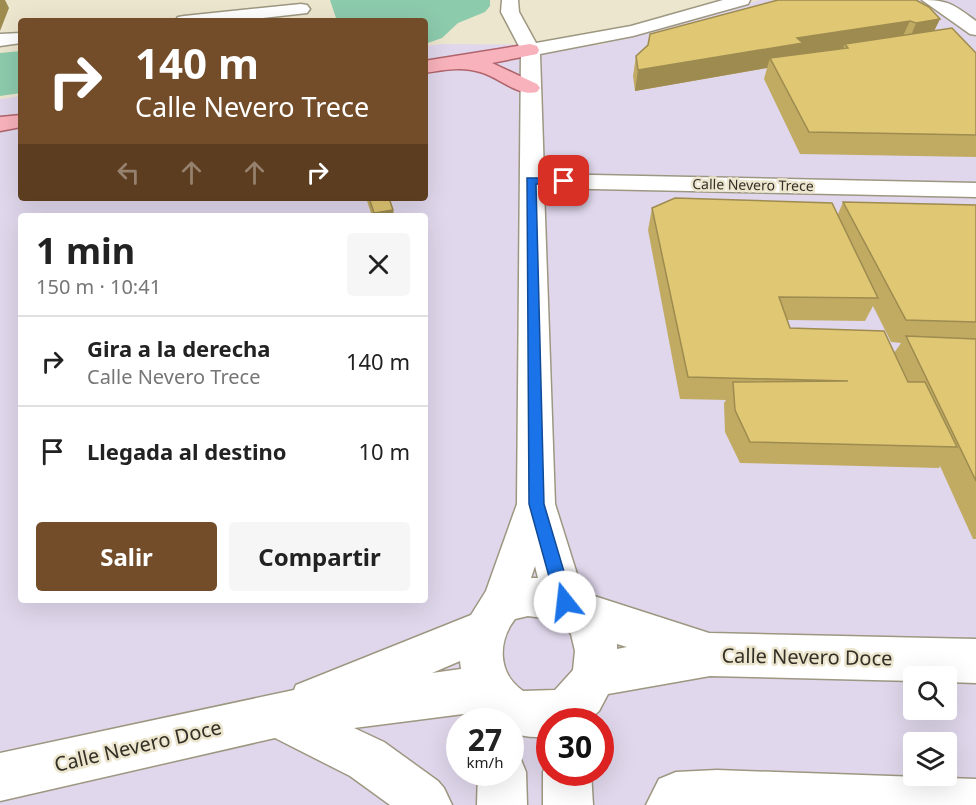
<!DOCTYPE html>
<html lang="es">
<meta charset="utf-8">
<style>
:root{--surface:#fff;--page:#f6f6f6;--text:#222;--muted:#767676;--line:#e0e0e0;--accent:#734d29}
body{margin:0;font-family:"Noto Sans",sans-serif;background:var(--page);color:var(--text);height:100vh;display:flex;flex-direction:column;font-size:22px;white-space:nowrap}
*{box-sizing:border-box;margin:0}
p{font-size:20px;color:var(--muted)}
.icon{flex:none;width:33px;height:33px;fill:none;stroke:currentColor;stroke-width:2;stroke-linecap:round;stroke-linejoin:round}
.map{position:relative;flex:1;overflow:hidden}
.drawer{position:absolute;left:18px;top:213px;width:410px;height:390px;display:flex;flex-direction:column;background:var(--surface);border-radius:6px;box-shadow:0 6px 24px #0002}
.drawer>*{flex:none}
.top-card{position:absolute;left:18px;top:18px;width:410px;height:183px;border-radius:6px;box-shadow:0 6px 24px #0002;background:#734d29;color:#fff;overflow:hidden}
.tools{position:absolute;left:903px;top:666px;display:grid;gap:12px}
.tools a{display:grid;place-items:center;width:54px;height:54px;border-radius:6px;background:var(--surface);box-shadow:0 6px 24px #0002;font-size:30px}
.speed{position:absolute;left:446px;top:708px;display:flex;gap:12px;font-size:30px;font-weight:700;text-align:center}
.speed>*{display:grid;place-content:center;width:78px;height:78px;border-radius:50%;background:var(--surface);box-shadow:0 6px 24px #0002;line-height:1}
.speed small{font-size:15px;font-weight:400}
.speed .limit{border:9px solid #d22;background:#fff;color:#111}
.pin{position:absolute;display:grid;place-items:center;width:51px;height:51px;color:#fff;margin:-26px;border-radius:12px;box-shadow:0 3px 9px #0006}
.me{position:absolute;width:66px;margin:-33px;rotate:344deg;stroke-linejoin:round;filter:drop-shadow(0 0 4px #0008)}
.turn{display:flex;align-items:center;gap:21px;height:126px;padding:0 18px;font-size:27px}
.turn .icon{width:78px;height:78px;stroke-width:2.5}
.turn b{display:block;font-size:42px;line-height:51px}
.lanes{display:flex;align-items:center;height:57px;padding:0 18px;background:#0003;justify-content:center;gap:30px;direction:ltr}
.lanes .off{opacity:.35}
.round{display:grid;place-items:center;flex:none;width:63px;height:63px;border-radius:6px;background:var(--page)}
.headline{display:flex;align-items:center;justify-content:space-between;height:102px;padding:0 18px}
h1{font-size:36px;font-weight:700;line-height:45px}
.button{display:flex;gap:12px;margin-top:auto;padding:12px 18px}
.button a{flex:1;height:69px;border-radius:6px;background:var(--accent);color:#fff;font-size:24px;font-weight:700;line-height:69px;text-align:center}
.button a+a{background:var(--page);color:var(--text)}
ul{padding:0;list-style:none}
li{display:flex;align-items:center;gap:18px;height:90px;padding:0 18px;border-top:2px solid var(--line)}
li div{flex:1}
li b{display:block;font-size:22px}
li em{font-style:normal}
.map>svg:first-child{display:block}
</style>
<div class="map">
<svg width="976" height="805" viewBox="0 0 976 805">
<rect width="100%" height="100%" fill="#ede6cf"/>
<path fill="#e0d7ec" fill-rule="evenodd" d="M760 0H976V805H0V99L21 96V198H424L425 46 442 44 599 45ZM21 216H424V600H21ZM914 676H946V710H914ZM459 722H510V772H459ZM549 722H600V772H549ZM914 742H946V776H914Z"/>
<g fill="#8dcbad">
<polygon points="330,0 490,0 490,6 485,12 458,23 442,38 425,44 424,21 337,21"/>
<polygon points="21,51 21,93 0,96 0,53"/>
</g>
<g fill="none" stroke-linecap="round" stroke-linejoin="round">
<defs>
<g id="minor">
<path d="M502 0H518L519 12 536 43 631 26 723 0H750L748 4 633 36 540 54 544 174 976 183V197L544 188 555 504 582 590 591 595 709 633 976 639V683L946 682V676H914V681L710 676 608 694 599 711 587 722H549V736C535 738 523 737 510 732V722H489L479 712 354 728 384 742 438 781 444 788 452 805H390L350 776 275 738 0 801V753L294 690 296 685 471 615 486 591 517 504 521 50 501 12ZM535 566 538 578H531ZM528 616 558 620 571 634 575 651 573 670 555 690 523 691C498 674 497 642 515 619ZM617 644 627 647 617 649ZM460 661 461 669 432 673Z"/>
<path d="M922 0C949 0 954 5 976 21V35L970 34Z"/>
<polygon points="301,4 307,5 310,9 307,13 235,21 175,21 178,17 184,16"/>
<polygon points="21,33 21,43 0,46 0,34"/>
<polygon points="510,751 519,755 526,772 527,805 477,805 478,772 510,772"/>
<polygon points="549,758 549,772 591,772 593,805 543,805 543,772"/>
<polygon points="717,770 976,779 976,805 646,805 659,779 676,772"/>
</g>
<g id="major">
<path d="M530 44 537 46 539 50 537 54 492 63 537 84 540 88 537 92C518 97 499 77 480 72 461 66 444 70 424 73V61Z"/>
<polygon points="21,115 21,127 0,131 0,117"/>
</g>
</defs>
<use href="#minor" stroke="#9d9781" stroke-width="3"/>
<use href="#major" stroke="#af636a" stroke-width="3"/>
<use href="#minor" fill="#fff" fill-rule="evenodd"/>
<use href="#major" fill="#f8b2bb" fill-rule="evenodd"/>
</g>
<g fill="#c1ab63" fill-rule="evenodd">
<polygon points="940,19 934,31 976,53 976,157 800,154 764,79 767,68 635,91 633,76 636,56 648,45 650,34"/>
<polygon points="366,198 389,198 393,210 394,216 372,216"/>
<path d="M843 202 976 205V539H973L940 466 939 468 740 463 725 432 724 403 726 400 680 399 648 230 652 208 838 214ZM873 306 891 342 901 343 894 353 790 328 787 320 865 321Z"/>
</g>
<g fill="#9d8b50">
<polygon points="0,0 5,0 9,8 0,31"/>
<polygon points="940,19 930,39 908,43 916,23"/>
<polygon points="910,21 901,40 848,48 845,44 842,50 770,58 767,68 635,91 638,70 797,38"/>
<polygon points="393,210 394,216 375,216 374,213"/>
</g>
<g fill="#e0c773" stroke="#9d8b50" stroke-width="1.5">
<polygon points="778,0 916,0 929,7 940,19 916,23 910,21 797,38 803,43 638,70 636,56 648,45 650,34"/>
<polygon points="952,28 976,53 976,135 809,132 770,58 848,48 845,44"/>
<polygon points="369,198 389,198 393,210 374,213"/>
<polygon points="675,198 832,203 878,298 779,297 790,328 884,331 908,382 925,382 957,447 750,442 735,410 733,382 848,381 688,377 652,208"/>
<polygon points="843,202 976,205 976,322 906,320"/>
<polygon points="906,336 976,339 976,481"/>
</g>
<polygon fill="#1a73e8" stroke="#114b97" stroke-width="1.5" points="527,178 564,178 569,181 564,184 536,184 544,504 573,602 571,608 565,610 559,608 556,602 529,504"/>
<g text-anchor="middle" stroke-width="5" stroke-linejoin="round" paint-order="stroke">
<g font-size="14" fill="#322f26" stroke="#ede6cf">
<text transform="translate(753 185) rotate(1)" y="5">Calle Nevero Trece</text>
</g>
<g font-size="20" fill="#322f26" stroke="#ede6cf">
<text transform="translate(807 657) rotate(1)" y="7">Calle Nevero Doce</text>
<text transform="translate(138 746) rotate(-13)" y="7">Calle Nevero Doce</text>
</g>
</g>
</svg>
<div class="tools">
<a><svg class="icon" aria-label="search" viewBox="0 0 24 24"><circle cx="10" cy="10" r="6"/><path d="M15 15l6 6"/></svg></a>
<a><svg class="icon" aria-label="layers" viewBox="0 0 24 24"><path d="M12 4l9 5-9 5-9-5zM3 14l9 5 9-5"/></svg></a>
</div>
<div class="speed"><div>27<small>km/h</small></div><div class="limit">30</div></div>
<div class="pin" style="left:564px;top:181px;background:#d93025"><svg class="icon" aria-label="arrive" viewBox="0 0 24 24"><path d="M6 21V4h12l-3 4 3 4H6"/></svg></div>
<svg class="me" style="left:565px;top:602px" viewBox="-20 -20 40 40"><circle r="19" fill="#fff"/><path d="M0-13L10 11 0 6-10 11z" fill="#1a73e8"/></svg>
<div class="top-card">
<div class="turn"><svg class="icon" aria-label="right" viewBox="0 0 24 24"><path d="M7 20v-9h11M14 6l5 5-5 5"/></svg><div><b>140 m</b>Calle Nevero Trece</div></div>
<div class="lanes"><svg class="icon off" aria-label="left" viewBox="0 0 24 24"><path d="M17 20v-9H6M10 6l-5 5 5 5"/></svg><svg class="icon off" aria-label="ahead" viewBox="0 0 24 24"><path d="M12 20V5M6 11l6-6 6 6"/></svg><svg class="icon off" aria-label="ahead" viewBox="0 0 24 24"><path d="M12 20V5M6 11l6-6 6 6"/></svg><svg class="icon" aria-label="right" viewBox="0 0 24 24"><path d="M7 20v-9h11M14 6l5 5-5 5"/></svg></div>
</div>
<section class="drawer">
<div class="headline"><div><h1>1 min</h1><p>150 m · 10:41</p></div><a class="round"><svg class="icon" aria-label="close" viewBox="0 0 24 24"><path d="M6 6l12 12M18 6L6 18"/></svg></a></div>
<ul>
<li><svg class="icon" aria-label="right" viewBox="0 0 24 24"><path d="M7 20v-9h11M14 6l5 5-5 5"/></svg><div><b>Gira a la derecha</b><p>Calle Nevero Trece</p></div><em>140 m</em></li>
<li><svg class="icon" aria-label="arrive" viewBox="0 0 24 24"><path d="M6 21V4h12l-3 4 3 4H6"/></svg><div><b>Llegada al destino</b></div><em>10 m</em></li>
</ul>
<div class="button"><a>Salir</a><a>Compartir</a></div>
</section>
</div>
